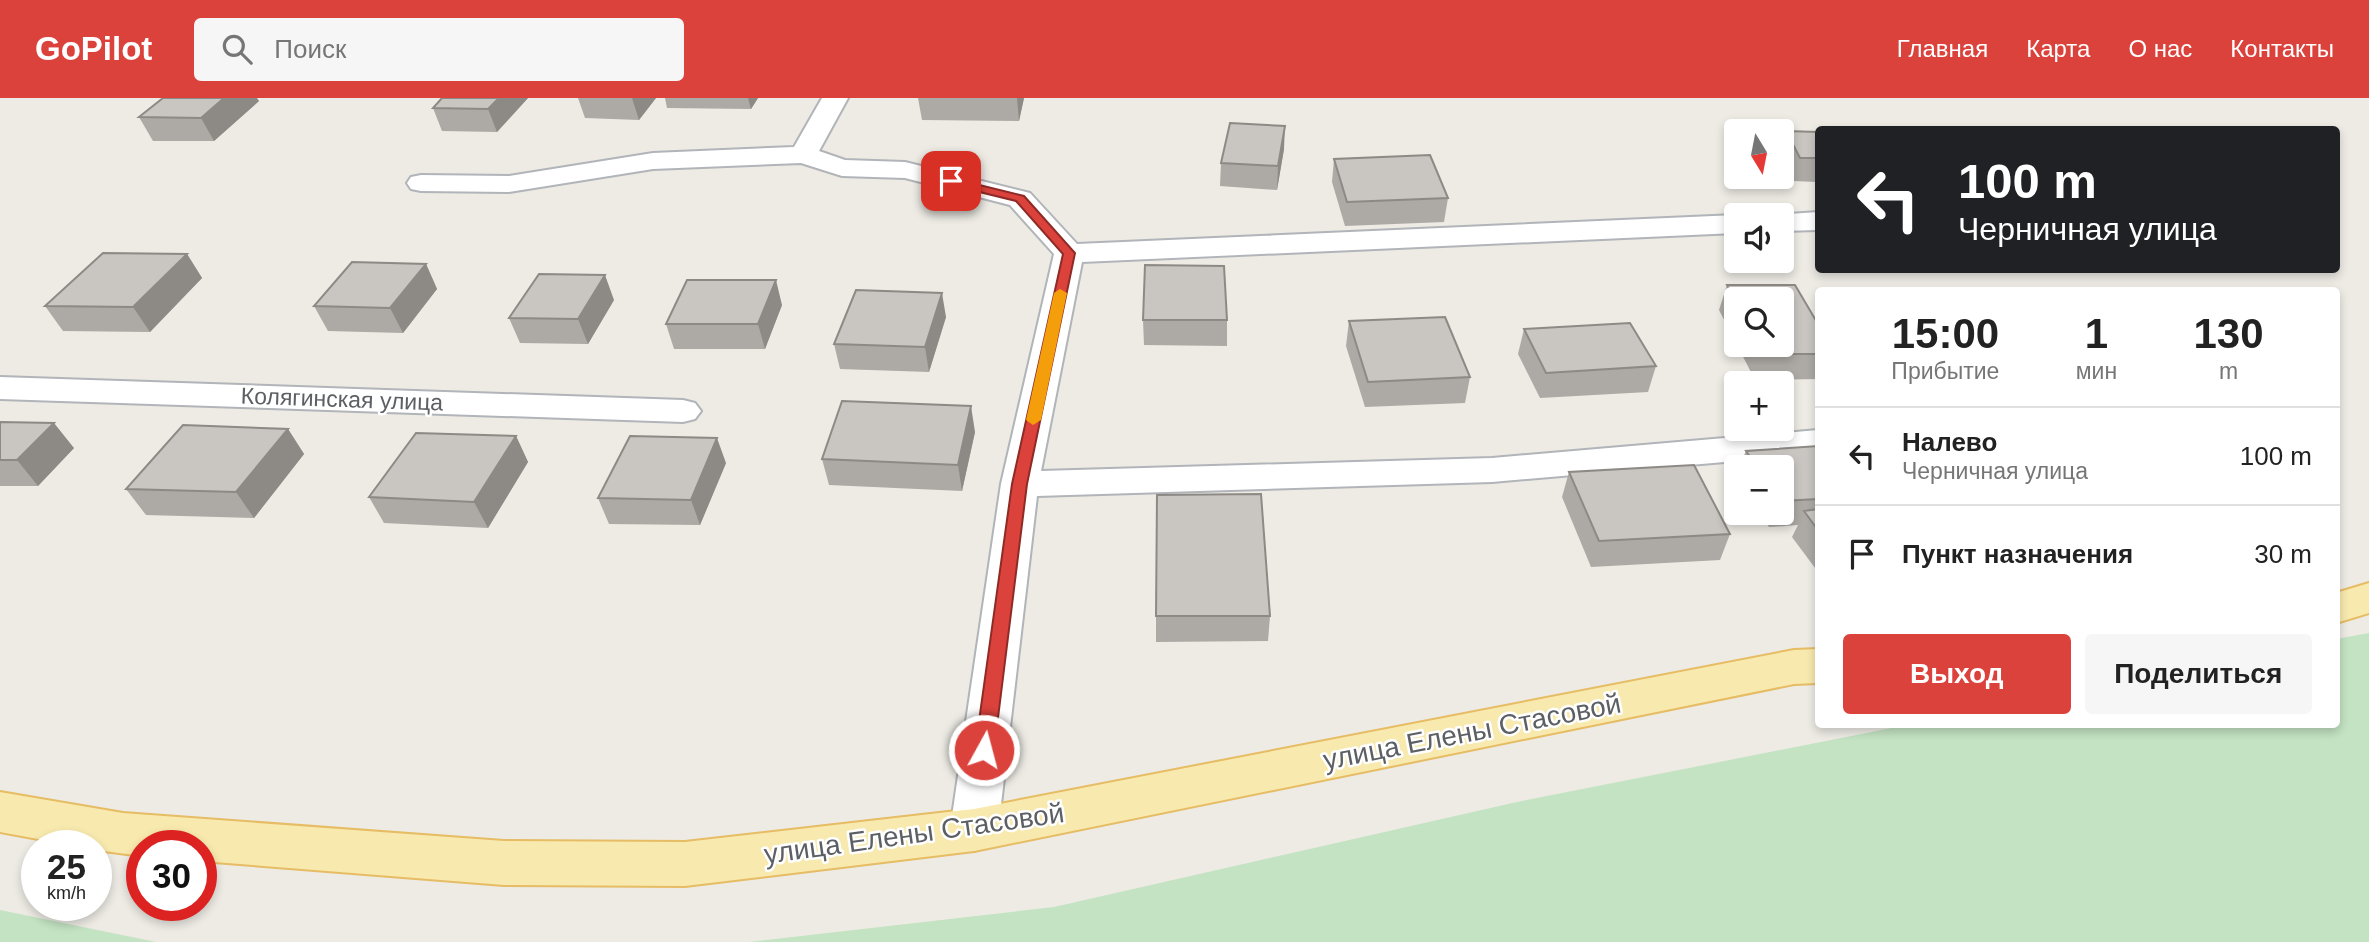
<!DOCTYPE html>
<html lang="ru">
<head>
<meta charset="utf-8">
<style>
  body { margin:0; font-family:Arial,sans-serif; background:#f6f6f6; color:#222; height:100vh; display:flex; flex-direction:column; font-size:26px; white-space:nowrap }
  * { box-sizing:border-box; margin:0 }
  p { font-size:23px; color:#767676 }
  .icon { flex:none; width:38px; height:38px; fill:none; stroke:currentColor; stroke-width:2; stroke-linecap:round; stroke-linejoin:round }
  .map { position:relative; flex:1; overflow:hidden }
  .side { position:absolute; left:1815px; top:189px; width:525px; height:441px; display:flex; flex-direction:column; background:#fff; border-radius:7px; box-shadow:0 4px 10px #0003 }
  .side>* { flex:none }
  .guide { position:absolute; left:1815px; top:28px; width:525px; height:147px; border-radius:7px; box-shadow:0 4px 10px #0003; background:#202124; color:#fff; overflow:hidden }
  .needle { width:46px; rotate:170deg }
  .tools { position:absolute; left:1724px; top:21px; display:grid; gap:14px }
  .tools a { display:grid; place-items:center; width:70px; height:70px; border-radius:7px; background:#fff; box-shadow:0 4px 10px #0003; font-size:35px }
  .speed { position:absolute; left:21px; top:732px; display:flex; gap:14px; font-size:35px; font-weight:700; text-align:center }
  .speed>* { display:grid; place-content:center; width:91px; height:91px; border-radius:50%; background:#fff; box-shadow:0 4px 10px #0003; line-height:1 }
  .speed small { font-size:18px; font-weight:400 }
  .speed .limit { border:10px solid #d22; background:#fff; color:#111 }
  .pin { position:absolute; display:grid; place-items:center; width:60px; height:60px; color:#fff; margin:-30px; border-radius:14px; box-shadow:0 4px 10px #0006 }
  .me { position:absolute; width:77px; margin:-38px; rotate:7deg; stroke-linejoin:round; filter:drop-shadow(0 0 5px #0008) }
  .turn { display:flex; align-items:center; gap:24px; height:147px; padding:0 28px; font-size:32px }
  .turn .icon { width:91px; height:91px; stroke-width:2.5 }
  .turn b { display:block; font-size:49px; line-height:60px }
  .eta { display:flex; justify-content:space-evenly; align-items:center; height:119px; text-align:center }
  .eta b { font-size:42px; font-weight:700; line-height:49px }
  .button { display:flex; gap:14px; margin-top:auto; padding:14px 28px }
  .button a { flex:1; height:80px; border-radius:7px; background:#db423c; color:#fff; font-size:28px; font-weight:700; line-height:80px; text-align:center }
  .button a+a { background:#f6f6f6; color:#222 }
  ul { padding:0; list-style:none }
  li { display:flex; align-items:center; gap:21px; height:98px; padding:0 28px; border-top:2px solid #e0e0e0 }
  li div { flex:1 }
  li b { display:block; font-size:26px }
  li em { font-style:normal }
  header { display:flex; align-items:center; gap:42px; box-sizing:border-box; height:98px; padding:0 35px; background:#db423c; color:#fff }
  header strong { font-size:33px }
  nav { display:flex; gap:38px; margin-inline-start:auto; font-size:24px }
  .search { width:490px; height:63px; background:#f6f6f6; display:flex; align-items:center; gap:18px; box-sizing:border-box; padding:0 24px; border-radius:7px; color:#767676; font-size:26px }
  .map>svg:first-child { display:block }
  .green { fill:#c3e3c2 }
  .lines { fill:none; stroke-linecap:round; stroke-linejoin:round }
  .minor-casing { stroke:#b1b4b8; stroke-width:4 }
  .major-casing { stroke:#e6bc64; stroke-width:4 }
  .minor { fill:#fff; fill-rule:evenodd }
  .major { fill:#f8e9ae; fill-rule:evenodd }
  .wall { fill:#ada9a5 }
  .shaded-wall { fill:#8d8a86 }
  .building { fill:#c9c5c0; stroke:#8d8a86; stroke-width:2 }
  .route { fill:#db423c; stroke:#8e2b27; stroke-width:2 }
  .slow { fill:#f59e0b }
  .labels { text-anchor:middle; stroke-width:5; stroke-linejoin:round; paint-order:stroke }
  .street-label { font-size:23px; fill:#5c5f63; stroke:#fff }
  .near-street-label { font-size:28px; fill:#5c5f63; stroke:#fff }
</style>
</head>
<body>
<header>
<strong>GoPilot</strong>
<div class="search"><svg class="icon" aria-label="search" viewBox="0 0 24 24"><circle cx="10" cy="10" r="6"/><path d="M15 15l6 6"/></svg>Поиск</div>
<nav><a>Главная</a><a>Карта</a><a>О нас</a><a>Контакты</a></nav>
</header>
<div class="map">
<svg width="2369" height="844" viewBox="0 0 2369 844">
  <rect width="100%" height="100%" fill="#edebe4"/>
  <path class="green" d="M2369,535V844H749L1054,809L1517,704L1907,627L2336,626V541Z
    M0,812L156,844H0Z"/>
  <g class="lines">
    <defs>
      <path id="minor" d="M822,0H848L819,53L845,62L905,64L1030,95L1077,146L1736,117V135L1082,164L1041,373L1492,360L1818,332V356L1492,384L1037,398L998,732L991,747L974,753L957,747L950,732L1001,386L1054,156L1010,107L905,80L842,78L801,65L653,71L509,94L421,93L411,91L407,85L411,79L421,77L509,78L653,55L794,49Z
        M1818,114V132L1782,133V117H1774Z
        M0,279L683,302L695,305L701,313L695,321L683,324L0,301Z"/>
      <path id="major" d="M2369,485V515L2336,525V495Z
        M1818,551V585L1794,586L974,753L685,788L504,787L201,763V747H142V758L96,752V747H71L0,734V694L123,715L504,743L685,744L974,711L1794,552Z"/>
    </defs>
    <use href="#minor" class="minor-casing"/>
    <use href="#major" class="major-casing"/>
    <use href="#minor" class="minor"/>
    <use href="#major" class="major"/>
  </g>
  <path class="wall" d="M442,0H528L497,34L442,33L433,10Z
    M578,0H656L639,22L585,20Z
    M665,0H758L751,11L667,10Z
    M918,0H1024L1019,23L922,22Z
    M259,3L214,43H153L139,19Z
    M1786,33L1818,34V84L1792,83L1782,63V45Z
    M1284,51L1277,92L1220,88L1221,65Z
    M1334,61L1448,100L1444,124L1345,128L1332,84Z
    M187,156L202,180L150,234L63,233L45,208Z
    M426,166L437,191L403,235L328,233L314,208Z
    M1727,187L1818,256V281L1755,282L1737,247H1782L1736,201V245L1719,212Z
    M614,202L588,246L520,245L509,220Z
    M782,207L765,251H674L666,226Z
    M946,219L929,274L840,271L834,246Z
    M1143,222H1227V248L1144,247Z
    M1349,223L1470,279L1465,305L1365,309L1346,248Z
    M1524,231L1656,268L1648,294L1540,300L1518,256Z
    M0,324L74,350L38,388H0Z
    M288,331L304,356L254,420L146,417L126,391Z
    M975,334L962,393L829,387L822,361Z
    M516,338L528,364L488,430L384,425L369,399Z
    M1818,348V474L1792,439L1798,427L1769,429L1759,415H1782V369H1739L1746,353Z
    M726,365L700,427L609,426L598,400Z
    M1569,374L1730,436L1720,462L1591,469L1562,399Z
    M1156,518H1270L1268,543L1156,544Z"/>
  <path class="shaded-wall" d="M224,0H257L259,3L214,43L201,20Z
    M499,0H528L497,34L488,11Z
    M632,0H656L639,22Z
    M748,0H758L751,11Z
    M1017,0H1024L1019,23Z
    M1285,28L1284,51L1277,92L1278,68Z
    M187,156L202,180L150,234L133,209Z
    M426,166L437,191L403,235L390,210Z
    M605,177L614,202L588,246L578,221Z
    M776,182L782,207L765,251L758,226Z
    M942,195L946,219L929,274L925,249Z
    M971,308L975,334L962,393L958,367Z
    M54,325L74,350L38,388L17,362Z
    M288,331L304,356L254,420L236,394Z
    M516,338L528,364L488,430L474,404Z
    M717,340L726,365L700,427L691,402Z"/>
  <path class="building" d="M163,0H224L201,20L139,19Z
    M442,0H499L488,11L433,10Z
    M1230,25L1285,28L1278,68L1221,65Z
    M1786,33L1818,34V60H1800Z
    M1430,57L1448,100L1347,104L1334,61Z
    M103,155L187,156L133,209L45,208Z
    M352,164L426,166L390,210L314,208Z
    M1145,167L1224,168L1227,222H1143Z
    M539,176L605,177L578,221L509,220Z
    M687,182H776L758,226H666Z
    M1727,187H1795L1818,226V256H1764L1759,247H1782V201H1736V203Z
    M856,192L942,195L925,249L834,246Z
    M1445,219L1470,279L1368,284L1349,223Z
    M1630,225L1656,268L1546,275L1524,231Z
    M842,303L971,308L958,367L822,361Z
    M0,324L54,325L17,362H0Z
    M183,327L288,331L236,394L126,391Z
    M416,335L516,338L474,404L369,399Z
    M630,338L717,340L691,402L598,400Z
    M1818,348V401L1782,403V369H1757L1746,353Z
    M1694,367L1730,436L1599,443L1569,374Z
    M1261,396L1270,518H1156L1157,397Z
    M1818,411V432L1804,413Z"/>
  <path class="route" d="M951,80L1024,98L1075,155L1027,386L994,652L991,657H978L975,652L1012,386L1063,156L1016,103L947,86L945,83Z"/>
  <path class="slow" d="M1060,191L1067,195L1041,322L1033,327L1026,322L1054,195Z"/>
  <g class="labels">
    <g class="street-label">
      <text transform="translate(342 301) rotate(2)" y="8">Колягинская улица</text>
    </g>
    <g class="near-street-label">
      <text transform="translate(1472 633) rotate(-11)" y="10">улица Елены Стасовой</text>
      <text transform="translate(914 735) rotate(-8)" y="10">улица Елены Стасовой</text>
    </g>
  </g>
</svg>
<div class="tools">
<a><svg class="needle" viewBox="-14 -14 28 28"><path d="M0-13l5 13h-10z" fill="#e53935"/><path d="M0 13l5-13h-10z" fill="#767676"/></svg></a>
<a><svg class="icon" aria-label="sound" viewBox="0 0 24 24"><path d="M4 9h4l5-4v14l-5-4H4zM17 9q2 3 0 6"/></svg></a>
<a><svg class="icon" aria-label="search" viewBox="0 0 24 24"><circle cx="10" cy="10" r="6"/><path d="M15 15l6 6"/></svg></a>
<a>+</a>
<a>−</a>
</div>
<div class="speed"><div>25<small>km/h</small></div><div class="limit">30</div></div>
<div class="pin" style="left:951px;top:83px;background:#d93025"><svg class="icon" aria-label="arrive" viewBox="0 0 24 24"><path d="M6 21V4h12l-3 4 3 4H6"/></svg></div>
<svg class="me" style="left:984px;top:652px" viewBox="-20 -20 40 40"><circle r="17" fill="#db423c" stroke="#fff" stroke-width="3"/><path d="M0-11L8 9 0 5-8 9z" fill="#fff"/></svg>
<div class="guide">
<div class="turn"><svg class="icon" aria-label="left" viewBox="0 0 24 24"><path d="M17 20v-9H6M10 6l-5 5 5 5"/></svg><div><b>100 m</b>Черничная улица</div></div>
</div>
<section class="side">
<div class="eta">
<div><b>15:00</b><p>Прибытие</p></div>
<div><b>1</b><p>мин</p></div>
<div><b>130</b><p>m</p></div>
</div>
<ul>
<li><svg class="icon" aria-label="left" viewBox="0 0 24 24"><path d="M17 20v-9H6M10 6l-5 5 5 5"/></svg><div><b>Налево</b><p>Черничная улица</p></div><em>100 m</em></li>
<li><svg class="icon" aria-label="arrive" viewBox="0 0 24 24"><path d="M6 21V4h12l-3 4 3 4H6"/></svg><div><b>Пункт назначения</b></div><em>30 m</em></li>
</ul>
<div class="button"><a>Выход</a><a>Поделиться</a></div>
</section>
</div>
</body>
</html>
